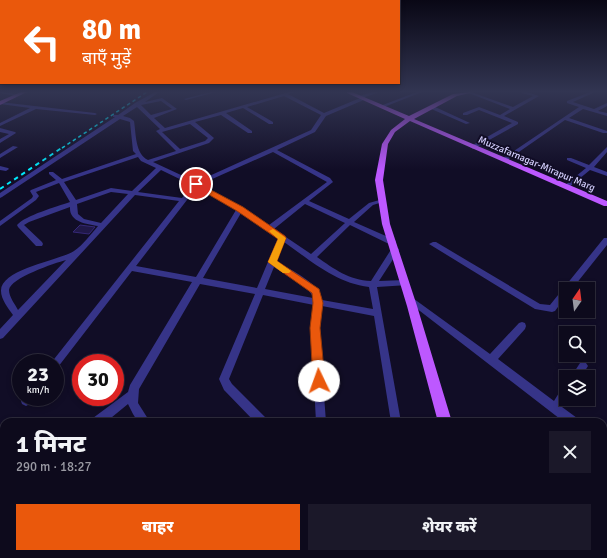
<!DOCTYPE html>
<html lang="hi">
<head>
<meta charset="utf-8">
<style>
  body { margin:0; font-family:Signika,"Noto Sans Devanagari",sans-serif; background:#1b1829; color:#f1f3f6; height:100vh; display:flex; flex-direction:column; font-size:15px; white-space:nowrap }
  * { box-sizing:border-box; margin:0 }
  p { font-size:13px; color:#9a9aa3 }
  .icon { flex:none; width:22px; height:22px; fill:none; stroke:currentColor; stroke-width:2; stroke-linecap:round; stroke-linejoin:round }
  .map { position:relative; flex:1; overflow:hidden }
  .panel { position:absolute; left:0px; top:418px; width:607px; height:140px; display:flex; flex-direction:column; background:#0d0a1c; border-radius:12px 12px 0 0; box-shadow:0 2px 6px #0003,0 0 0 1px #2d2b3b }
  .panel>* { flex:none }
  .banner { position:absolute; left:0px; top:0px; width:400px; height:84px; box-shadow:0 2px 6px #0003,0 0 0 1px #2d2b3b; background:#ea580c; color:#fff; overflow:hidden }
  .needle { width:26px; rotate:14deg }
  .fabs { position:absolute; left:559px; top:282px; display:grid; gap:8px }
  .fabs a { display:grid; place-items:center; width:36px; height:36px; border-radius:0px; background:#0d0a1c; box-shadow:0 2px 6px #0003,0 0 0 1px #2d2b3b; font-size:20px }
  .speed { position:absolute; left:12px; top:354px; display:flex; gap:8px; font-size:20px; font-weight:700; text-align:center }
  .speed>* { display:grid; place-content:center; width:52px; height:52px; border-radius:50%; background:#0d0a1c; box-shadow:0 2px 6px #0003,0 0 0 1px #2d2b3b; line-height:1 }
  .speed small { font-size:10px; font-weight:400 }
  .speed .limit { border:6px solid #d22; background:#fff; color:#111 }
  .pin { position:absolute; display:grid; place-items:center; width:34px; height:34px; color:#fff; margin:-17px; border:2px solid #fff; border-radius:50%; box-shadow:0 1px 4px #0007 }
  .me { position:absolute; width:44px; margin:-22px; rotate:357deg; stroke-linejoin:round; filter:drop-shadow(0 0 3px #0008) }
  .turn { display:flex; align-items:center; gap:14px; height:84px; padding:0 16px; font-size:18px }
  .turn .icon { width:52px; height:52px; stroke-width:2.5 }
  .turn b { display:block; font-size:28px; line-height:34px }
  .round { display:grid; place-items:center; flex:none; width:42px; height:42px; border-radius:0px; background:#1b1829 }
  .head { display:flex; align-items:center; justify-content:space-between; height:68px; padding:0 16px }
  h1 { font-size:24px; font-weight:800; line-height:30px }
  .primary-button { display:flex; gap:8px; margin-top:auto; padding:8px 16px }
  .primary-button a { flex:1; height:46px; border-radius:0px; background:#ea580c; color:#fff; font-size:16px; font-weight:800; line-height:46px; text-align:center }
  .primary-button a+a { background:#1b1829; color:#f1f3f6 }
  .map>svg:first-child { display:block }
  .building { fill:#201848; stroke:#352876 }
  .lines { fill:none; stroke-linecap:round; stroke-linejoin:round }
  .minor { fill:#363488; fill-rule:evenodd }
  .major { fill:#bd58ff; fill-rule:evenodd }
  .rail-far1 { stroke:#00e9fc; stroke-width:1.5; stroke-dasharray:3.5 3; stroke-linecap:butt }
  .rail { stroke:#00e9fc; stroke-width:2; stroke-dasharray:4.5 4; stroke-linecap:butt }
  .route { fill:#ea580c; stroke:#983908 }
  .slow { fill:#f59e0b }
  .labels { text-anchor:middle; stroke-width:4; stroke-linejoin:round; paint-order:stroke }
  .far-street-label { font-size:10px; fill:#d6d1ff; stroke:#110d26 }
</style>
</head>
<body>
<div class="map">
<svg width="607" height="558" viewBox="0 0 607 558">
  <rect width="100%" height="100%" fill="#110d26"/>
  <path class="building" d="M80,225L95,227L89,234L73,232Z"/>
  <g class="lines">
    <path class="minor" d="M0,92L16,94L18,95L16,96L0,93Z
      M155,92H159L145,102L162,98L177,109L154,118L165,128L289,92H294L288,94L324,113L360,98L359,96L372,92H377V93L365,97L366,99L326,116L315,132L277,150L330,178L333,182L309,201L349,219L369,203L383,199L386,201L373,205L354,222L395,240L396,242L395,244H389L350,225L317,257C334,269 349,280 371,281L392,248H398L399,250L379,281L405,280L408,281L409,283L408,285L377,287L401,422H391L374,316L322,306L319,328L326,422H316L311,328L314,305L263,295L229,379L232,384L266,418L267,422H255L224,390L219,379L255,294L200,284L139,389L138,403L150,422H138L133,414L128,404L106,422H92L93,418L128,392L130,385L192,282L132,271L58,367L55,368V363H51L179,201L135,195L3,338L0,339V329L13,315C8,308 1,299 1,291C0,269 61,260 74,251C83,245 91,234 98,226C86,224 69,222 70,207L29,222L24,225L42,242L43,244L42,246H36L18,227L17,225C26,215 56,207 70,202L59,183L36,192L39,196L36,200L0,226V221L32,198L33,196L30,191L31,190L56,180L49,174V172H53L62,179L136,154L133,151L130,122L120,119L2,197L0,198V193L115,117H113V115H118L135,103ZM284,96L321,115L311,130L196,182L153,162L209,143L214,138L195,122L221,115L248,133H252V131L226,113L243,108L269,124H273V122L247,107ZM161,101L172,109L151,115L141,105ZM137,107L160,129L156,131L176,151L148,160C135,154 136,133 134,121L130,118L123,116ZM190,124L208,138L205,141L180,149L162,132ZM273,152L327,182L269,225L242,208L201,184ZM138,157L141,161L156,168L132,191L111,188L76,200L64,182ZM161,170L192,185L182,198L138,192ZM197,187L236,210L196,277L136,266ZM111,192L128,194L101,223L84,219L78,214L77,204ZM305,204L345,223L311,254L274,229ZM241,213L278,238L257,288L203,278ZM284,242C311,261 336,283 369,287L373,309L322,300C320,283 290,270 276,261ZM66,260L18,310C15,304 9,297 9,290C10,278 55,263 66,260ZM274,267C283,273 312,288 313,298L265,289Z
      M211,92H216L186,100L184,99Z
      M417,92H422L384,107L380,106Z
      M466,92H471L513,107L533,96L522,93V92H527L539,96L504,116L518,122V124L473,149L470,147L471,146L512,123L479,110L467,115H463V113L479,107L500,115L510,109Z
      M590,92H595L573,102L594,109L607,103V106L598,111L607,113V116L583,109L569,118L607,131V133H603L565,120L506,161H502V159L579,107L567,103V101Z
      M0,102L95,113L97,114L95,115L36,109L0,126V123L30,108L0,104Z
      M429,106H433L470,123L466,124L429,108Z
      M0,128L15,132L16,133L0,143V139L9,134L0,132Z
      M13,146L18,147L0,158V154Z
      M607,147V152L594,167L607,172V176L590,170L568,188H564V186L586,168L567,160V158H571L589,165Z
      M0,166L8,168L9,169L6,171L0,170Z
      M604,238H607V245L572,289H566V296L555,311L552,312L535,309L429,244L433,242H436L540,304L550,305Z
      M410,296L490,354L519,323L522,322L525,323L526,326L525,329L498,359L554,401L562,388L566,386L567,399L562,407L577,418L578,422H564L407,301L406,299L407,297Z
      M583,362L586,363L588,366L581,377H571L580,363Z
      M23,397H34L30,404L26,406L22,404L21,401Z
      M603,439L607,441V454L603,452Z
      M607,477V493L603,495V479Z
      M345,554H360L362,558H347Z
      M415,554H429L430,558H416Z"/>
    <path class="major" d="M21,92H27L0,105V101Z
      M347,92H352L409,116L453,94L470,92V93L457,96L414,119L607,201V206H604L410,121L395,132L388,144L383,180L390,224L417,306L452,422H438L407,306L382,224L375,180L382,144L391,130L405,119L347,93Z
      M474,554H490L491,558H475Z"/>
    <path class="rail-far1" d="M62,148L147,92"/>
    <path class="rail" d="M0,189L63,147"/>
  </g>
  <linearGradient id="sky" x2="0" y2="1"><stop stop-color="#090715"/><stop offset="0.54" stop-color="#323552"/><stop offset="1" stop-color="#323552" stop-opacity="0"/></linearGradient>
  <rect width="607" height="170" fill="url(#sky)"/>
  <path class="route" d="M196,182L243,207L285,236L286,238L277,261L319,289L323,303L320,328L325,381L323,385L319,387L315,385L313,381L310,328L313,303L312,293L268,262L278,239L237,211L194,186L193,184Z"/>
  <path class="slow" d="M273,229L286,238L277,261L291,271L289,273H283L268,262L278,239L269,231Z"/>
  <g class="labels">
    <g class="far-street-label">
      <text transform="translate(537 163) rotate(23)" y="4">Muzzafarnagar-Mirapur Marg</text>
    </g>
  </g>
</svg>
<div class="fabs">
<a><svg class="needle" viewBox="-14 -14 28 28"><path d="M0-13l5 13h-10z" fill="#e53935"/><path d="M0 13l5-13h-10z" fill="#9a9aa3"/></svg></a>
<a><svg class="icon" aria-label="search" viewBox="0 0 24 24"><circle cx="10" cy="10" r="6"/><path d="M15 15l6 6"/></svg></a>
<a><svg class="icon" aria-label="layers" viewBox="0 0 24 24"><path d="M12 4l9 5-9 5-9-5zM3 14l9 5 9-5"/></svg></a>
</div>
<div class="speed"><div>23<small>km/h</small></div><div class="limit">30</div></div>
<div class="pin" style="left:196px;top:184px;background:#d93025"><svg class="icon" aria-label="arrive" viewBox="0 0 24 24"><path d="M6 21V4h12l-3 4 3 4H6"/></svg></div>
<svg class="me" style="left:319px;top:381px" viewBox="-20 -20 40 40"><circle r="19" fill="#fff"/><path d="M0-13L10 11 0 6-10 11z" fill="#ea580c"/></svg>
<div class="banner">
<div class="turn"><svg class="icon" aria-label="left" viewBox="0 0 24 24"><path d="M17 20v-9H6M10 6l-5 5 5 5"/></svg><div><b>80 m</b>बाएँ मुड़ें</div></div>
</div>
<section class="panel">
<div class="head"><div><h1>1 मिनट</h1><p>290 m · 18:27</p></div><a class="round"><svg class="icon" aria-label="close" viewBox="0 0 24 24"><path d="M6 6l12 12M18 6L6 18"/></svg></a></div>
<div class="primary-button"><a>बाहर</a><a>शेयर करें</a></div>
</section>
</div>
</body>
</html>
